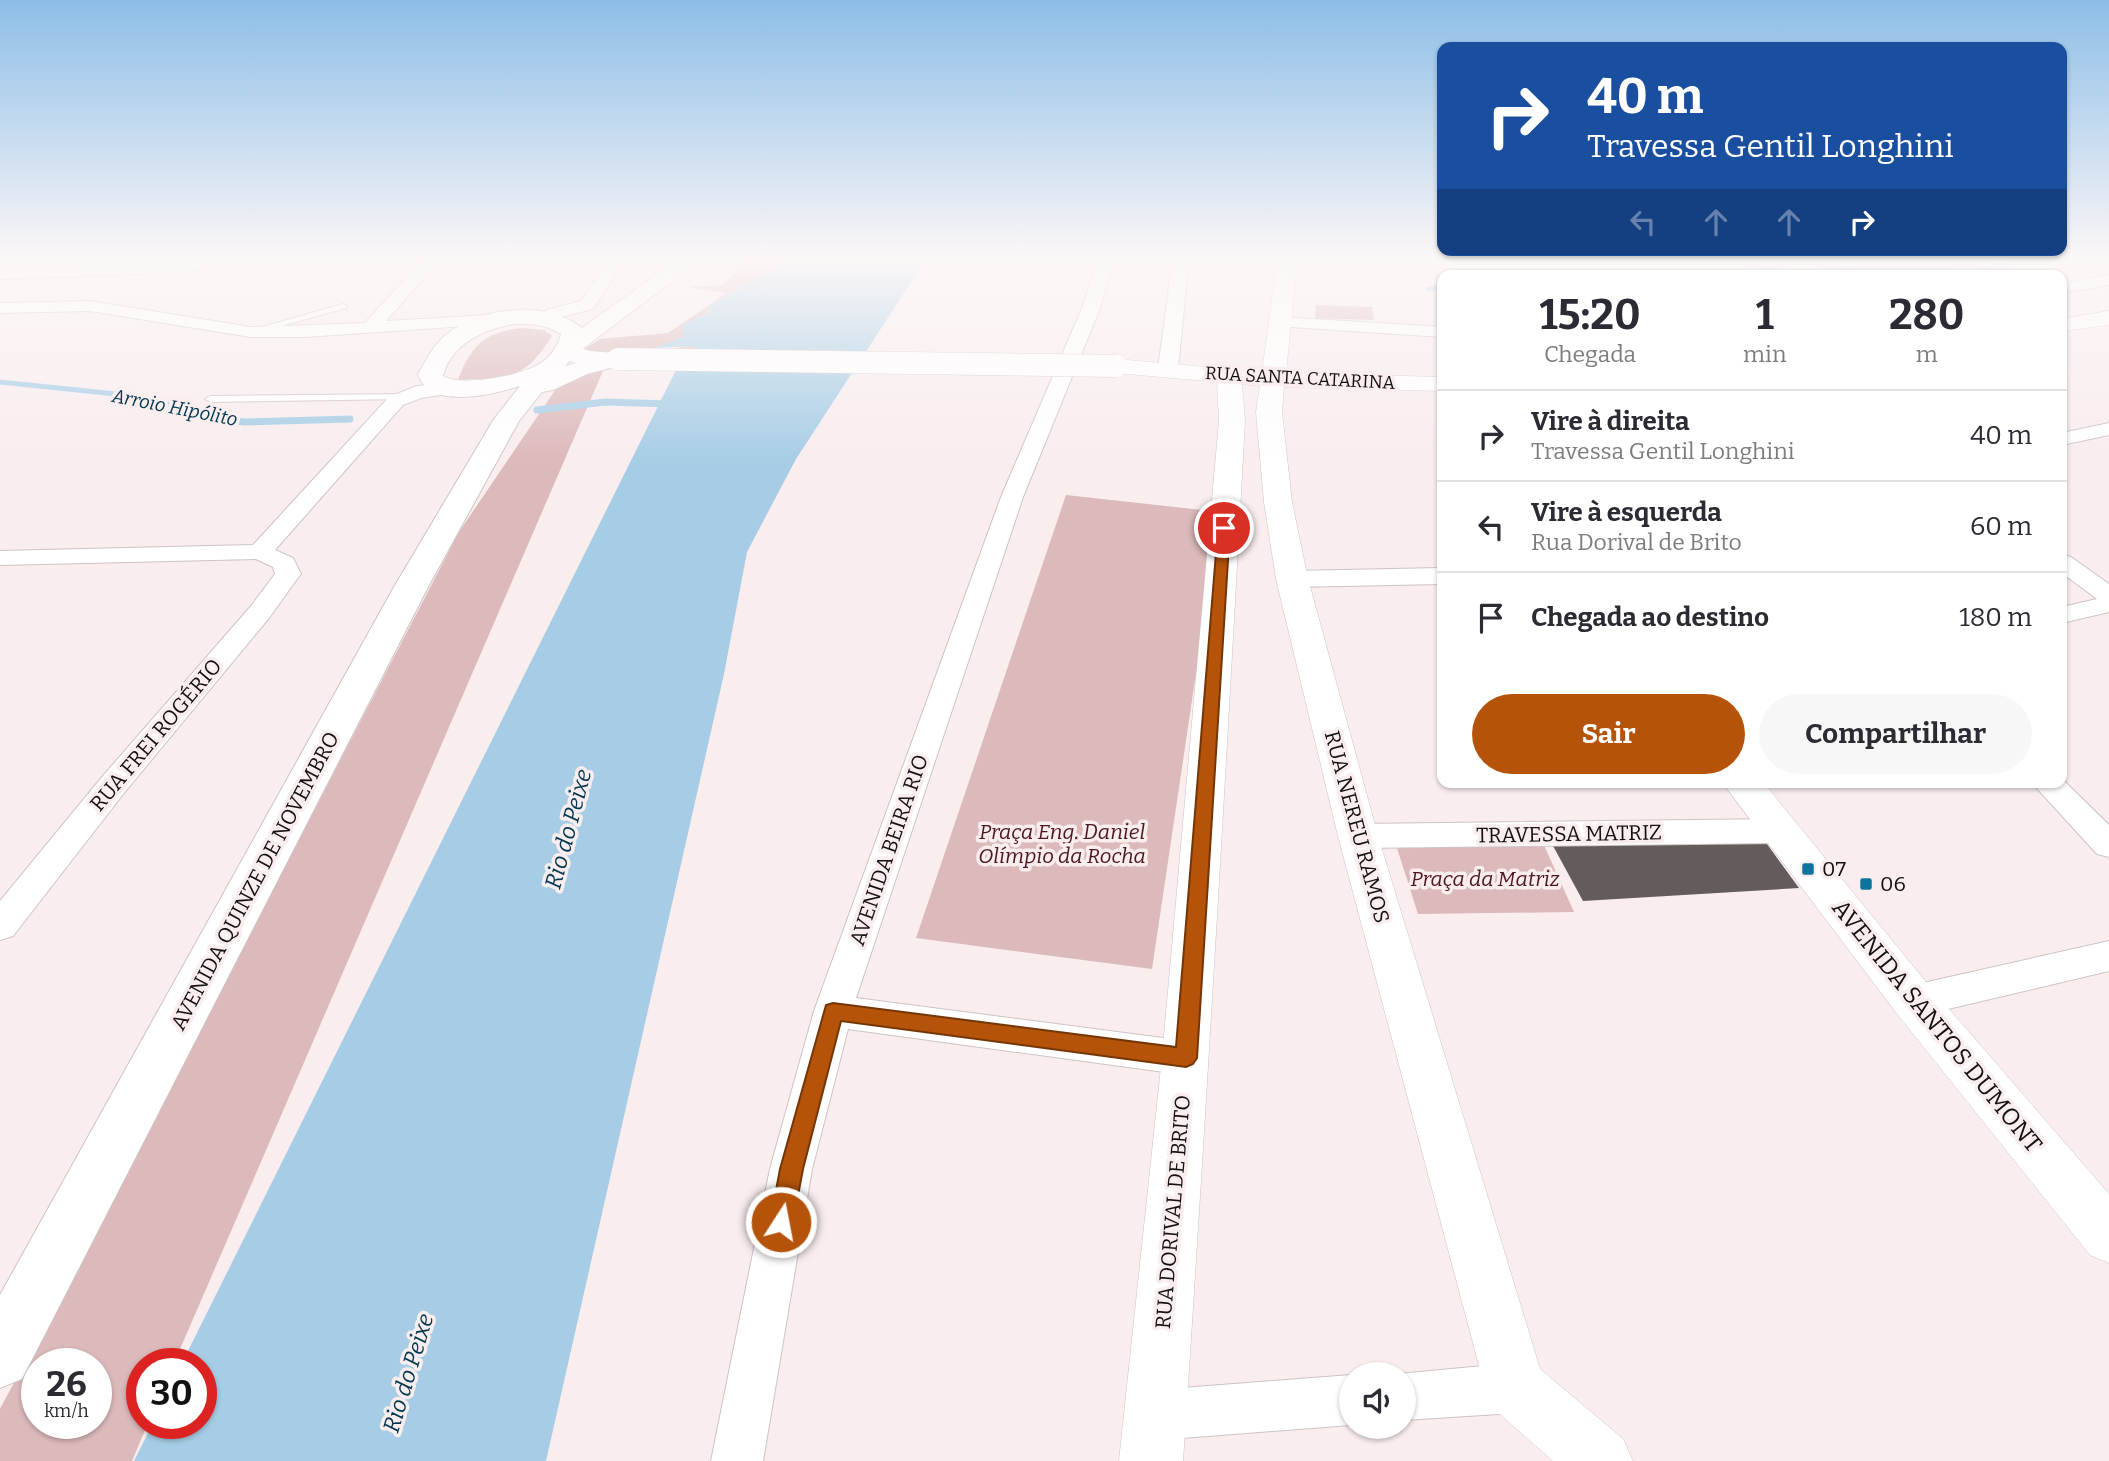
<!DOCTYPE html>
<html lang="pt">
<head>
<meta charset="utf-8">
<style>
  body { margin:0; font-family:Bitter,serif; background:#f7f7f7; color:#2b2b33; height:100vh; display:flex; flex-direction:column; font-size:26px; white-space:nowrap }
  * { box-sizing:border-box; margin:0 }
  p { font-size:23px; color:#7c7c81 }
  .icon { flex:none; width:38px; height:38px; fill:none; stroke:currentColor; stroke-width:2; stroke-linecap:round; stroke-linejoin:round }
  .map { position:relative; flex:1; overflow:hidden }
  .side { position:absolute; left:1437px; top:270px; width:630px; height:518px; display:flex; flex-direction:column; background:#fff; border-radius:14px; box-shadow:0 2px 5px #0004 }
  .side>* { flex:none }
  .top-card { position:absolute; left:1437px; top:42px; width:630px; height:214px; border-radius:14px; box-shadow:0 2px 5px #0004; background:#1a4fa0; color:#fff; overflow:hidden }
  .controls { position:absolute; left:1339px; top:1362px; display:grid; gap:14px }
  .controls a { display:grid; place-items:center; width:77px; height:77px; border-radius:50%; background:#fff; box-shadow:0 2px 5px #0004; font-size:35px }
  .speed { position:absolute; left:21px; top:1348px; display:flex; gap:14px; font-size:35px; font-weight:700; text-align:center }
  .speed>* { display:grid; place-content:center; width:91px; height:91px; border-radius:50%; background:#fff; box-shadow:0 2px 5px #0004; line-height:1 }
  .speed small { font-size:18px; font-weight:400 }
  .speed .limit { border:10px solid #d22; background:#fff; color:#111 }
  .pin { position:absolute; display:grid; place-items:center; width:60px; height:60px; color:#fff; margin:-30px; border:4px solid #fff; border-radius:50%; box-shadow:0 2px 7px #0007 }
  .me { position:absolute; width:77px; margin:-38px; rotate:11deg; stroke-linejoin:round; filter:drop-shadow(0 0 5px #0008) }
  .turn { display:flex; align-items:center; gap:24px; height:147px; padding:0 35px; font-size:32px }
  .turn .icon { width:91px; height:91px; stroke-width:2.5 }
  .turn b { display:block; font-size:49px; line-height:60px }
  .lanes { display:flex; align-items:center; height:66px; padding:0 35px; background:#0003; justify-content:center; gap:35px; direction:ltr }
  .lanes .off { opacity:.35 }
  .eta { display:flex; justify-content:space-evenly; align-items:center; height:119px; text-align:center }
  .eta b { font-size:42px; font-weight:700; line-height:49px }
  .button { display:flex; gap:14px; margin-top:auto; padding:14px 35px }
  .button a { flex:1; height:80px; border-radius:42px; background:#b45309; color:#fff; font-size:28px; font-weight:700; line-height:80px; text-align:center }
  .button a+a { background:#f7f7f7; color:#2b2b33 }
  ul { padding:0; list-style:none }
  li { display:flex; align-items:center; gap:21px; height:91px; padding:0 35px; border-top:2px solid #e1e1e2 }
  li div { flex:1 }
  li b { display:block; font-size:26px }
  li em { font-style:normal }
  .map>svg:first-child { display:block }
  .green { fill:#dcb9bb; fill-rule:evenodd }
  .water { fill:#a6cde5 }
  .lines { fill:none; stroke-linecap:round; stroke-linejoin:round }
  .stream-far1 { stroke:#a6cde5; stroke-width:5 }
  .stream { stroke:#a6cde5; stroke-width:7 }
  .building { fill:#645b5b }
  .service-casing { stroke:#cec3c4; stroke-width:2 }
  .minor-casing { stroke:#cec3c4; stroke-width:2 }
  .tertiary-casing { stroke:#cec3c4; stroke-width:1 }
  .primary-casing { stroke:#cec3c4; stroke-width:2 }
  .service { fill:#fff; fill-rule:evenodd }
  .minor { fill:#fff; fill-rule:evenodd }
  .tertiary { fill:#fff; fill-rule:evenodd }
  .primary { fill:#fff; fill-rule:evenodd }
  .tertiary-bridge-casing { stroke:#cec3c4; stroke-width:23; stroke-linecap:butt }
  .tertiary-bridge { stroke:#fff; stroke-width:22 }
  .route { fill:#b45309; stroke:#753606; stroke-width:2 }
  .poi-dot { fill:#0c739f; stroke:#f9edee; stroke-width:2.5 }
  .labels { text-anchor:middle; stroke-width:7; stroke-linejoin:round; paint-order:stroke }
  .far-street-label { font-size:18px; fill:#141111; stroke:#f9edee }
  .far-water-label { font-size:19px; font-style:italic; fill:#023851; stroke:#f9edee }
  .street-label { font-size:21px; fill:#141111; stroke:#f9edee }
  .park-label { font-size:21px; font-style:italic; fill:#4f171f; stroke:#f9edee }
  .poi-label { font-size:21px; fill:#141111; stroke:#f9edee; text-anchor:start }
  .water-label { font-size:23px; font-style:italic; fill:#023851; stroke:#f9edee }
  .near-street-label { font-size:24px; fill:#141111; stroke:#f9edee }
</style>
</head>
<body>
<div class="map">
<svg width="2109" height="1461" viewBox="0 0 2109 1461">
  <rect width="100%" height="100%" fill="#f9edee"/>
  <path class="green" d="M761,257H792L710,306L707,314L683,324V337L657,348L670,349L695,345V352L604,353L583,350L600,339L668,333L727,293L689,287L722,285L735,272Z
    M1316,305L1372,307L1374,320L1315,318Z
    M521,328L544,330L552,336C523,382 507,378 458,380C471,345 485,332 521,328Z
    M603,371L174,1363H142V1423H148L132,1461H0V1409L107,1209L459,532L560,383L582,373ZM37,1363H96V1423H37Z
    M1066,495L1220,512L1152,969L916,938Z
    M1543,843L1574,912L1418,914L1396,845Z"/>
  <path class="water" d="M792,257H934L921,267L796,459L747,552L724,674L546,1461H134L153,1423H201V1363H182L682,358L694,352L695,346L654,348L683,337V324L707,314L710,306Z"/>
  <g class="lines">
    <path class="stream-far1" d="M1717,275L1767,270L1808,274L1838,268L1974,271L2026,257
      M1428,289L1442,288
      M0,382L135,396L151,400"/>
    <path class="stream" d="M144,399L219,419L244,422L350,419
      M537,410L605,402L671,404"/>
  </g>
  <path class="building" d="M1759,833L1799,888L1583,901L1552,844Z"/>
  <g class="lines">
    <defs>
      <path id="service" d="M343,304L347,306L346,308L252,334L248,331Z
        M404,394L409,397L407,399L210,402L205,399L210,396Z"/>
      <path id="minor" d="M214,257H246L244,260L189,272L0,279V269L189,262Z
        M425,257H442L386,321L490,315L496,316L499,320L496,324L305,337H251L90,311L0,313V303L90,301L251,327L365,323Z
        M611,257H627L593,309L552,319L546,318L543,314L546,310L581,301Z
        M1099,257H1115L1100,308L1023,497L856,998L1186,1041L1200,1046L1206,1058L1200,1070L1186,1075L848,1029L812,1169L763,1461H711L770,1169L814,1011L1001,497L1082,308Z
        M1173,257H1189L1178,369L1168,375L1158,369Z
        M2109,275V285L2062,293V283Z
        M1281,317L1442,327V337L1275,326L1272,322L1275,318Z
        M447,383L457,389L454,393L421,398L403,405L275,550L293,558L301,574L297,579L269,618L124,793L13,936L0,940V901L102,777L251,606L275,574L273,567L256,559L0,565V551L253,545L389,397L417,386Z
        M2109,423V435L2062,445V433Z
        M2062,555L2071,557L2109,584V612L2062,623V607L2097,599L2062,573Z
        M1442,568V584L1292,587L1283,584L1279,579L1283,574L1292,571Z
        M2062,779L2109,825V857L2097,854L2031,782H2062Z
        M1780,819L1792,823L1796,831L1792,839L1780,843L1358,848L1346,844L1342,836L1346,828L1358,824Z
        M2109,941V971L1914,1017L1901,1012L1895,1001L1901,990L1914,985Z
        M1515,1363L1532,1371L1540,1388L1532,1405L1515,1413L1404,1420V1374H1398Z
        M1351,1375V1425L1157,1440L1139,1433L1132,1415L1139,1397L1157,1390Z"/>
      <path id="tertiary" d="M1269,257H1289L1296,272L1286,373L1442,377V391L1284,387L1282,412L1292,502L1308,579L1378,836L1540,1369L1623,1439L1633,1461H1553L1494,1409L1485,1388L1338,836L1276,579L1264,502L1256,412L1260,386L1242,384L1245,421C1226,768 1206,1114 1183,1461H1119L1162,1058L1219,421L1217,382L1116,373L1108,371L1104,366L1108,361L1116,359L1262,372L1276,272Z
        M2109,311V325L2062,331V319Z
        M567,343L590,351L626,354L630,359L626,364C607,369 568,368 556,350L559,345Z
        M1722,782H1763L1930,987L2109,1194V1263L2090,1255L1898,1015Z"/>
      <path id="primary" d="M681,257H705L577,353L565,366L617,352L626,354L629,359L626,364L587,374L553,390L542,392L519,421L428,587L22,1379L0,1388V1295L394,587L494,419L520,386C494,394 429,411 418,374C426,360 434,344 447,334C483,307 545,299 582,328ZM514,324C531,324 546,324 561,334C558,346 550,358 539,364C520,376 462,387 443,376C451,344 484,329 514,324Z"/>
    </defs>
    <use href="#service" class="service-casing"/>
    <use href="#minor" class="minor-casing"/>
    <use href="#tertiary" class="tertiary-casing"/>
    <use href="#primary" class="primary-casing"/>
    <use href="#service" class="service"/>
    <use href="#minor" class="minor"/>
    <use href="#tertiary" class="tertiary"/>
    <use href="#primary" class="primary"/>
    <defs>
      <path id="tertiary-bridge" d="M618,359L1116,366"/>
    </defs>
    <use href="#tertiary-bridge" class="tertiary-bridge-casing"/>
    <use href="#tertiary-bridge" class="tertiary-bridge"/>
  </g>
  <linearGradient id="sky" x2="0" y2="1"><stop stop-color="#8dbee7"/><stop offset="0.56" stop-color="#fcf7f7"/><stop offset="1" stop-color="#fcf7f7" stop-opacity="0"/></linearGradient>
  <rect width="2109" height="462" fill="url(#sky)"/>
  <path class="route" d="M1224,524L1230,528L1197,1058L1193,1064L1186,1067L841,1021L803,1169L793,1222L790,1230L781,1234L773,1230L770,1222L780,1169L826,1005L833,1003L1176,1047L1218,528Z"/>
  <g class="poi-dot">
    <rect x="1801" y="862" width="14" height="14" rx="3.5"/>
    <rect x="1859" y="877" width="14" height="14" rx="3.5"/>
  </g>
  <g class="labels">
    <g class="far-street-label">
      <text transform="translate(1300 378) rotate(3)" y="6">RUA SANTA CATARINA</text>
    </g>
    <g class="far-water-label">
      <text transform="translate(175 407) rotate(11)" y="7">Arroio Hipólito</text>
    </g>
    <g class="street-label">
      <text transform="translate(156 735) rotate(-50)" y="7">RUA FREI ROGÉRIO</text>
      <text transform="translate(1357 827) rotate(75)" y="7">RUA NEREU RAMOS</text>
      <text transform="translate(1569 834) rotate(-1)" y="7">TRAVESSA MATRIZ</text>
      <text transform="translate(889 850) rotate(-71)" y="7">AVENIDA BEIRA RIO</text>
      <text transform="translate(255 881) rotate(-62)" y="7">AVENIDA QUINZE DE NOVEMBRO</text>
      <text transform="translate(1173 1212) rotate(-85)" y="7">RUA DORIVAL DE BRITO</text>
    </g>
    <g class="park-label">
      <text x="1062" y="839">Praça Eng. Daniel<tspan x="1062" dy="24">Olímpio da Rocha</tspan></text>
      <text x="1485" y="886">Praça da Matriz</text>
    </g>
    <g class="poi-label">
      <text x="1822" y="876">07</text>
      <text x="1880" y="891">06</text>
    </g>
    <g class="water-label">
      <text transform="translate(568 829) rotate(-75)" y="8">Rio do Peixe</text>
      <text transform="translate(408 1373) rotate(-73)" y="8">Rio do Peixe</text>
    </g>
    <g class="near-street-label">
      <text transform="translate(1937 1026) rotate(51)" y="8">AVENIDA SANTOS DUMONT</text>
    </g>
  </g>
</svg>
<div class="controls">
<a><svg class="icon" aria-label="sound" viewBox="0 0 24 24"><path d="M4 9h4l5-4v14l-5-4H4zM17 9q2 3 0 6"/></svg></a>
</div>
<div class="speed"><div>26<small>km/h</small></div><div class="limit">30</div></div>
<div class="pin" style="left:1224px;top:528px;background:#d93025"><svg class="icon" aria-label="arrive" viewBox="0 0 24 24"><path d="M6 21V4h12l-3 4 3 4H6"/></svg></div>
<svg class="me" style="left:781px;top:1222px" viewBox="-20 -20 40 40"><circle r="17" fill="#b45309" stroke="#fff" stroke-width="3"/><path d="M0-11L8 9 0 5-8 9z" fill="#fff"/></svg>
<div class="top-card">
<div class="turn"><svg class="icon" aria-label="right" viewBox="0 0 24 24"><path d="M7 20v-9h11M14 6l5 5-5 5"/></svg><div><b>40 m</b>Travessa Gentil Longhini</div></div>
<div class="lanes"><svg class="icon off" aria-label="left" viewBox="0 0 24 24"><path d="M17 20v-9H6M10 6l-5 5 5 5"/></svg><svg class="icon off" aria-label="ahead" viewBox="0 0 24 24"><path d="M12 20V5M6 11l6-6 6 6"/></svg><svg class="icon off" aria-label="ahead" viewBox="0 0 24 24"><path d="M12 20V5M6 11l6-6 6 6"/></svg><svg class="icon" aria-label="right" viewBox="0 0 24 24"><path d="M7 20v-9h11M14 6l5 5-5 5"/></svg></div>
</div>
<section class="side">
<div class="eta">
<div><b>15:20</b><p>Chegada</p></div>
<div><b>1</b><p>min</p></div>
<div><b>280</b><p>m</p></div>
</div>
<ul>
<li><svg class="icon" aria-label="right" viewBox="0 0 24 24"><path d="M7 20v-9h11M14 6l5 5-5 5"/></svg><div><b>Vire à direita</b><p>Travessa Gentil Longhini</p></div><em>40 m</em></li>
<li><svg class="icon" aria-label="left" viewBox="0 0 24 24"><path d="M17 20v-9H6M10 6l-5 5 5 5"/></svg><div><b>Vire à esquerda</b><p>Rua Dorival de Brito</p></div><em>60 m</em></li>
<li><svg class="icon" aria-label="arrive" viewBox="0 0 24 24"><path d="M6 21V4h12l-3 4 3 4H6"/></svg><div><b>Chegada ao destino</b></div><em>180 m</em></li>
</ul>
<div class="button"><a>Sair</a><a>Compartilhar</a></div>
</section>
</div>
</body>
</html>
